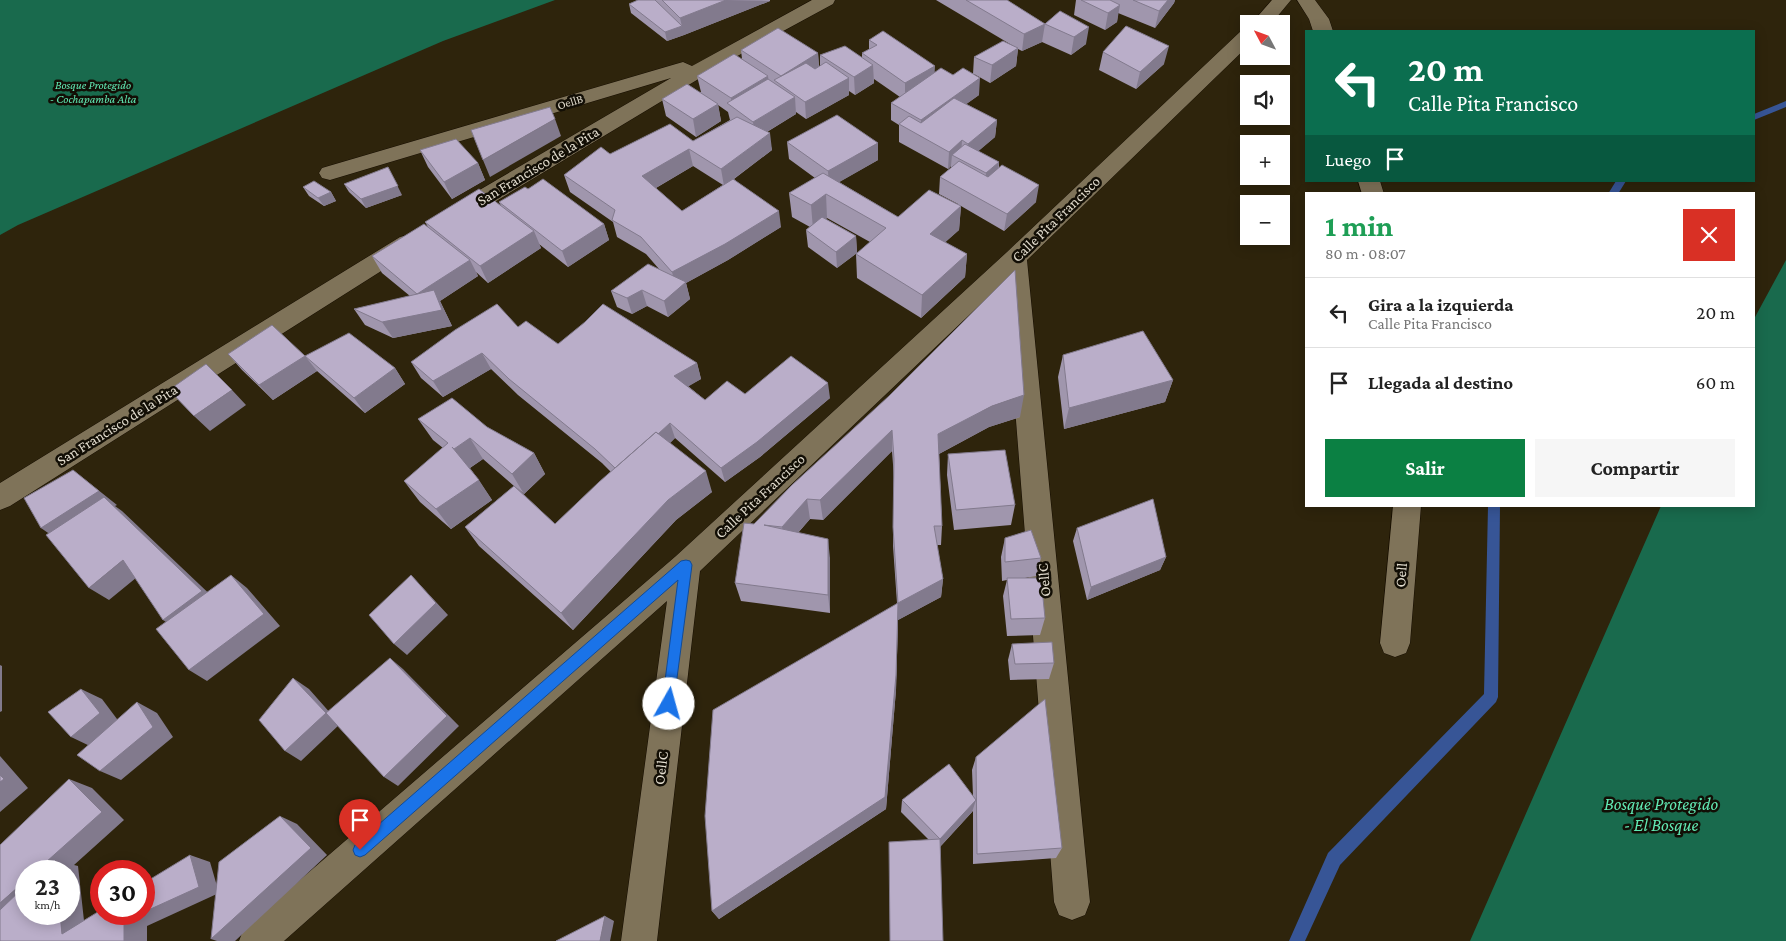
<!DOCTYPE html>
<html lang="es">
<head>
<meta charset="utf-8">
<style>
  body { margin:0; font-family:"Crimson Pro",serif; background:#f6f6f6; color:#222; height:100vh; display:flex; flex-direction:column; font-size:19px; white-space:nowrap }
  * { box-sizing:border-box; margin:0 }
  p { font-size:16px; color:#767676 }
  .icon { flex:none; width:28px; height:28px; fill:none; stroke:currentColor; stroke-width:2; stroke-linecap:round; stroke-linejoin:round }
  .map { position:relative; flex:1; overflow:hidden }
  .side { position:absolute; left:1305px; top:192px; width:450px; height:315px; display:flex; flex-direction:column; background:#fff; border-radius:0px; box-shadow:0 2px 12px #0003 }
  .side>* { flex:none }
  .banner { position:absolute; left:1305px; top:30px; width:450px; height:152px; border-radius:0px; box-shadow:0 2px 12px #0003; background:#0b6e4f; color:#fff; overflow:hidden }
  .needle { width:32px; rotate:311deg }
  .buttons { position:absolute; left:1240px; top:15px; display:grid; gap:10px }
  .buttons a { display:grid; place-items:center; width:50px; height:50px; border-radius:0px; background:#fff; box-shadow:0 2px 12px #0003; font-size:25px }
  .speed { position:absolute; left:15px; top:860px; display:flex; gap:10px; font-size:25px; font-weight:700; text-align:center }
  .speed>* { display:grid; place-content:center; width:65px; height:65px; border-radius:50%; background:#fff; box-shadow:0 2px 12px #0003; line-height:1 }
  .speed small { font-size:12px; font-weight:400 }
  .speed .limit { border:8px solid #d22; background:#fff; color:#111 }
  .pin { position:absolute; display:grid; place-items:center; width:42px; height:42px; color:#fff; margin:-51px -21px; border-radius:50% 50% 50% 0; rotate:-45deg; box-shadow:0 0 5px #0007 }
  .pin .icon { rotate:45deg }
  .me { position:absolute; width:55px; margin:-28px; rotate:7deg; stroke-linejoin:round; filter:drop-shadow(0 0 4px #0008) }
  .turn { display:flex; align-items:center; gap:18px; height:105px; padding:0 20px; font-size:22px }
  .turn .icon { width:65px; height:65px; stroke-width:2.5 }
  .turn b { display:block; font-size:35px; line-height:42px }
  .then { display:flex; align-items:center; height:48px; padding:0 20px; background:#0003; gap:10px; font-size:19px }
  .round { display:grid; place-items:center; flex:none; width:52px; height:52px; border-radius:0px; background:#f6f6f6 }
  .overview { display:flex; align-items:center; justify-content:space-between; height:85px; padding:0 20px }
  h1 { font-size:30px; font-weight:700; line-height:38px; color:#1e9e55 }
  .button { display:flex; gap:10px; margin-top:auto; padding:10px 20px }
  .button a { flex:1; height:58px; border-radius:0px; background:#0b8043; color:#fff; font-size:20px; font-weight:700; line-height:58px; text-align:center }
  .button a+a { background:#f6f6f6; color:#222 }
  ul { padding:0; list-style:none }
  li { display:flex; align-items:center; gap:15px; height:70px; padding:0 20px; border-top:1px solid #e0e0e0 }
  li div { flex:1 }
  li b { display:block; font-size:19px }
  li em { font-style:normal }
  .map>svg:first-child { display:block }
  .forest { fill:#196a4d }
  .lines { fill:none; stroke-linecap:round; stroke-linejoin:round }
  .stream { fill:#375596; fill-rule:evenodd }
  .minor-casing { stroke:#160d00; stroke-width:1 }
  .minor { fill:#7f7359; fill-rule:evenodd }
  .wall { fill:#a096ad; fill-rule:evenodd }
  .shaded-wall { fill:#827a8d }
  .building { fill:#baaec9; stroke:#827a8d }
  .route { fill:#1a73e8; stroke:#114b97 }
  .labels { text-anchor:middle; stroke-width:5; stroke-linejoin:round; paint-order:stroke }
  .far-park-label { font-size:12px; font-style:italic; fill:#61e8b3; stroke:#120e05 }
  .far-street-label { font-size:12px; fill:#e1dbcd; stroke:#120e05 }
  .street-label { font-size:15px; fill:#e1dbcd; stroke:#120e05 }
  .near-park-label { font-size:18px; font-style:italic; fill:#61e8b3; stroke:#120e05 }
</style>
</head>
<body>
<div class="map">
<svg width="1786" height="941" viewBox="0 0 1786 941">
  <rect width="100%" height="100%" fill="#2e240c"/>
  <path class="forest" d="M0,0H555L443,41L18,225L0,235Z
    M1786,260V941H1470L1661,506H1754V319Z"/>
  <g class="lines">
    <path class="stream" d="M1786,101V107L1754,120V114Z
      M1616,181H1626L1618,194H1608Z
      M1488,506H1500L1498,697L1496,702L1340,865L1305,941H1289L1328,853L1484,694Z"/>
    <defs>
      <path id="minor" d="M812,0H835L833,4L730,60L463,221L455,223L447,221L444,215L447,209L671,78L330,180L322,178L319,173L322,168L676,64L683,62L692,66Z
        M1272,0H1291L1271,24H1251Z
        M1297,0H1315L1329,19L1333,31H1313L1309,19Z
        M1249,28V45L1027,260L1090,902L1085,915L1072,920L1059,915L1054,902L1005,281L700,571L657,941H621L667,601L284,941H239L244,928L676,556L1007,252L1242,30Z
        M1358,181H1380L1384,194H1362Z
        M408,235L416,237L420,243L416,249L10,506L0,510V483L400,237Z
        M1393,506H1421L1410,643L1406,653L1395,657L1384,653L1380,643Z"/>
    </defs>
    <use href="#minor" class="minor-casing"/>
    <use href="#minor" class="minor"/>
  </g>
  <path class="wall" d="M638,0H770V1L684,35L667,41L631,13L629,4Z
    M936,0H1007L1045,24L1060,11L1086,44L1071,55L1042,42L1022,51L1018,49L1016,66L990,83L974,74L979,95L966,104L997,120L995,137L978,151L999,162V168L1036,202L1004,231L961,206L959,230L945,242L967,254L965,277L921,318L857,278L856,254L870,242L827,218L826,219L856,236L857,253L837,268L808,247L806,230L810,227L792,217L789,193L815,178L789,159L787,142L878,160L839,182L898,217L958,204L939,194L940,177L951,168V166L948,169L899,142V125L891,120V103L900,97L874,79V83L855,95L849,91V95L806,119L796,112V114L767,132L772,150L734,179L781,227L728,260L686,283L690,299L668,317L647,306L632,314L617,307L611,291L659,269L646,254L617,237L613,222L570,192L564,175L610,154L693,141L730,120L728,112L718,105L721,121L696,137L666,116L662,99L701,92L697,76L742,59L741,50L818,53L819,66H820V55L862,57V53L869,50V40L935,72L953,75L973,74L974,57L1015,47ZM693,166L723,185L682,211L656,188Z
    M1076,0H1175L1174,3L1155,28L1118,13L1117,22L1105,30L1074,15Z
    M1103,52L1164,64L1136,89L1099,70Z
    M420,150L478,163L485,180L452,199L428,167Z
    M344,184L402,195L366,208L349,192Z
    M303,187L331,192L336,201L324,206L309,196Z
    M528,189L604,224L609,240L568,267L539,244L541,248L488,283L476,272L478,276L440,301L452,326L393,338L365,325L354,309L410,296L382,273L372,256L428,227L425,222L501,206L499,202Z
    M518,327L558,344L697,363L701,379L688,386L705,400L745,394L830,398L760,457L725,482L675,438L670,443L712,492L676,520L573,630L479,546L465,527L514,486L483,459L470,468L492,500L451,529L420,502L404,481L443,448L433,440L418,419L487,427L534,453L545,474L524,494L515,486L555,524L611,472L602,463L518,395L491,369L443,397L421,378L411,362Z
    M228,354L305,356L395,368L405,384L365,413L317,371L273,400L242,370Z
    M1063,355L1173,380L1165,402L1064,429L1058,377Z
    M889,396L1020,417L989,427L939,454L942,526L941,545H937L943,579L941,597L898,620L896,690L886,809L719,919L712,911L897,603L893,546L894,478L892,451L823,520L810,519L798,533L830,558V613L741,601L735,583L754,524Z
    M948,454L1015,505L1011,525L954,530L947,475Z
    M1077,528L1166,557L1160,570L1087,600L1073,541Z
    M1005,538L1041,558L1036,576L1025,578L1045,618L1040,635L1007,636L1003,596L1007,580L1002,581L1001,557Z
    M1012,644L1054,663L1049,679L1010,680L1008,660Z
    M976,757L1062,848L1056,858L973,864V811L940,847L928,839L901,812L902,800L973,796L972,770Z"/>
  <path class="shaded-wall" d="M726,0L770,1L684,35L680,18Z
    M1168,0H1175L1174,3L1155,28L1159,11Z
    M1120,5L1117,22L1105,30L1108,13Z
    M1045,24L1042,42L1022,51L1024,34Z
    M682,26L684,35L667,41L665,32Z
    M1089,27L1086,44L1071,55L1074,37Z
    M1169,46L1164,64L1136,89L1140,72Z
    M1018,48L1016,66L990,83L992,65Z
    M818,53L819,70L782,86L781,76Z
    M873,65L874,83L855,95L854,77Z
    M935,66L934,83L905,100V83Z
    M768,76L770,93L732,106L731,98Z
    M849,78V95L806,119L805,102Z
    M980,78L979,95L921,137L920,136L921,120Z
    M795,97L796,114L755,139L753,122Z
    M718,104L721,121L696,137L693,119Z
    M555,119L561,136L490,177L483,160Z
    M997,120L995,137L967,161L968,144Z
    M770,133L772,150L724,186L721,169Z
    M962,140L961,158L952,155L951,166L948,169L949,152Z
    M878,143V160L829,188L828,171Z
    M689,149L693,166L647,193L642,176Z
    M999,162L997,179L984,190L986,173Z
    M478,163L485,180L452,199L444,182Z
    M388,167L402,195L366,208L361,199Z
    M1039,185L1036,202L1004,231L1007,214Z
    M331,192L336,201L324,206L318,198Z
    M826,194L827,218L813,229L811,205Z
    M961,206L959,230L929,257L930,234Z
    M779,211L781,227L728,260L686,283L690,299L668,317L664,301L676,288L672,272Z
    M604,224L609,240L568,267L562,251Z
    M534,231L541,248L488,283L480,266Z
    M856,236L857,253L837,268L836,252Z
    M967,254L965,277L921,318L922,295Z
    M470,260L478,276L440,301L452,326L393,338L382,322L417,294Z
    M642,290L647,306L632,314L627,298Z
    M482,353L491,369L443,397L433,381Z
    M305,356L317,371L273,400L259,385Z
    M697,363L701,379L679,392L674,376Z
    M395,368L405,384L365,413L354,398Z
    M1173,380L1165,402L1064,429L1069,408Z
    M828,383L830,398L760,457L725,482L721,468Z
    M232,390L246,405L210,431L194,416Z
    M1024,395L1020,417L989,427L937,455L938,434L992,406Z
    M670,423L675,438L624,486L618,471Z
    M892,430V451L823,520L820,500Z
    M470,438L483,459L468,469L454,449Z
    M534,453L545,474L524,494L512,474Z
    M73,470L117,505L115,506L122,511L219,603L181,632L163,620L114,507L61,542L41,528Z
    M706,471L712,492L676,520L573,630L561,613L668,500Z
    M479,480L492,500L451,529L436,509Z
    M807,499L810,519L786,546L782,527Z
    M828,539L830,558V613L828,595Z
    M1166,557L1160,570L1087,600L1091,587Z
    M123,560L142,573L109,600L89,588Z
    M231,575L247,588L280,626L207,681L189,670Z
    M411,575L448,615L407,655L394,644Z
    M943,579L941,597L898,620L896,690L886,809L719,919L712,911L898,603Z
    M390,658L403,669L459,726L398,786L384,777Z
    M0,665L2,666V711L0,712Z
    M293,678L309,689L340,724L301,761L285,751Z
    M81,689L102,699L120,723L92,747L71,737Z
    M137,702L157,713L173,737L121,780L100,771Z
    M0,756L28,788L0,812Z
    M69,779L92,788L124,820L74,865L78,866L86,939L62,934L60,914H69V871H36Z
    M976,800L972,812L938,849L940,839Z
    M280,816L297,824L327,855L235,941H217L211,939Z
    M190,855L210,862L219,893L147,926V941H124V921L139,914H144V912Z
    M26,880V909L0,933V903Z
    M605,916L614,921L610,941H600Z"/>
  <path class="building" d="M638,0H655L682,26L665,32L629,4Z
    M662,0H726L680,18Z
    M966,0H1007L1045,24L1060,11L1089,27L1074,37L1045,24L1024,34Z
    M1081,0H1110L1120,5L1108,13Z
    M1133,0H1168L1159,11Z
    M1126,26L1169,46L1140,72L1103,52Z
    M778,28L818,53L781,76L741,50Z
    M883,31L935,66L905,83L862,53L877,45L869,40Z
    M1003,41L1018,48L992,65L974,57Z
    M845,46L873,65L854,77L820,55Z
    M734,54L768,76L731,98L697,76Z
    M826,62L849,78L805,102L774,80L806,63L815,69Z
    M941,68L953,75L963,68L980,78L921,120L891,103Z
    M768,79L795,97L753,122L727,103Z
    M687,84L718,104L693,119L662,99Z
    M954,98L997,120L968,144L962,140L949,152L899,124L909,116L921,123Z
    M550,107L555,119L483,160L471,130Z
    M837,115L878,143L828,171L787,142Z
    M737,117L770,133L721,169L689,149L642,176L682,211L733,179L779,211L725,244L672,272L641,237L612,220L615,210L564,175L601,147L610,154L670,124L693,141Z
    M456,139L478,163L444,182L420,150Z
    M965,144L999,162L986,173L952,155Z
    M959,161L988,177L1002,165L1039,185L1007,214L940,177Z
    M388,167L398,186L361,199L344,184Z
    M823,173L898,217L929,190L961,206L930,234L967,254L922,295L856,254L886,228L826,194L811,205L789,193Z
    M543,179L604,224L562,251L499,202L525,187L528,189Z
    M314,181L331,192L318,198L303,187Z
    M479,189L534,231L480,266L425,222Z
    M822,217L856,236L836,252L806,230Z
    M424,224L470,260L417,294L372,256Z
    M648,264L686,282L664,301L642,290L627,298L611,291Z
    M1015,270L1024,395L992,406L938,434L942,526H934L943,579L898,603L896,675L885,797L712,911L705,816L713,710L898,603L893,527L894,459L892,430L820,500L807,499L782,527L764,525L828,539V595L735,583L744,523L754,524L792,485L889,396Z
    M434,290L442,310L382,322L354,309Z
    M497,304L518,327L526,321L558,344L585,322L603,304L697,363L674,376L705,400L727,381L745,394L791,356L828,383L757,442L721,468L670,423L658,434L656,432L615,468L595,449L509,379L482,353L433,381L411,362L455,330Z
    M272,325L305,356L259,385L228,354Z
    M1143,331L1173,380L1069,408L1063,355Z
    M349,333L395,368L354,398L305,356Z
    M206,364L232,390L194,416L169,390Z
    M452,398L487,427L534,453L512,474L470,438L454,449L452,447L479,480L436,509L404,481L448,443L418,419Z
    M656,432L706,471L668,500L561,613L465,527L514,486L555,524L599,482Z
    M1005,450L1015,505L956,510L948,454Z
    M73,470L99,491L41,528L24,498Z
    M104,497L202,591L163,620L123,560L89,588L46,535Z
    M1153,499L1166,557L1091,587L1077,528Z
    M1031,530L1041,558L1005,562V538Z
    M231,575L264,614L189,670L156,629Z
    M411,575L436,603L394,644L369,615Z
    M1007,578H1041L1045,618L1011,619Z
    M1052,642L1054,663L1015,664L1012,644Z
    M390,658L447,716L384,777L326,713Z
    M293,678L326,713L285,751L259,720Z
    M81,689L100,713L71,737L48,712Z
    M1045,699L1062,848L977,854L976,757Z
    M137,702L153,727L100,771L77,755Z
    M949,764L976,800L940,839L943,941H890L889,842L940,839L902,800Z
    M0,775L4,779L0,782Z
    M69,779L102,812L36,871H26V880L0,903V845Z
    M280,816L311,848L211,939L219,862Z
    M190,855L199,887L144,912V883Z
    M55,859L56,871H42Z
    M26,885V914H60L62,934L101,910V914H139L124,921V941H0V910Z
    M605,916L600,941H556Z"/>
  <path class="route" d="M686,560L690,561L692,565L673,708L669,710L664,708L662,704L678,580L365,855L360,857L355,855L353,850L355,845L681,561Z"/>
  <g class="labels">
    <g class="far-park-label">
      <text x="93" y="89">Bosque Protegido<tspan x="93" dy="14">- Cochapamba Alta</tspan></text>
    </g>
    <g class="far-street-label">
      <text transform="translate(570 102) rotate(-17)" y="4">OellB</text>
    </g>
    <g class="street-label">
      <text transform="translate(538 166) rotate(-31)" y="5">San Francisco de la Pita</text>
      <text transform="translate(1056 219) rotate(-44)" y="5">Calle Pita Francisco</text>
      <text transform="translate(117 425) rotate(-32)" y="5">San Francisco de la Pita</text>
      <text transform="translate(760 496) rotate(-43)" y="5">Calle Pita Francisco</text>
      <text transform="translate(1401 575) rotate(-85)" y="5">Oell</text>
      <text transform="translate(1044 580) rotate(-95)" y="5">OellC</text>
      <text transform="translate(661 768) rotate(-83)" y="5">OellC</text>
    </g>
    <g class="near-park-label">
      <text x="1661" y="810">Bosque Protegido<tspan x="1661" dy="21">- El Bosque</tspan></text>
    </g>
  </g>
</svg>
<div class="buttons">
<a><svg class="needle" viewBox="-14 -14 28 28"><path d="M0-13l5 13h-10z" fill="#e53935"/><path d="M0 13l5-13h-10z" fill="#767676"/></svg></a>
<a><svg class="icon" aria-label="sound" viewBox="0 0 24 24"><path d="M4 9h4l5-4v14l-5-4H4zM17 9q2 3 0 6"/></svg></a>
<a>+</a>
<a>−</a>
</div>
<div class="speed"><div>23<small>km/h</small></div><div class="limit">30</div></div>
<div class="pin" style="left:360px;top:850px;background:#d93025"><svg class="icon" aria-label="arrive" viewBox="0 0 24 24"><path d="M6 21V4h12l-3 4 3 4H6"/></svg></div>
<svg class="me" style="left:669px;top:704px" viewBox="-20 -20 40 40"><circle r="19" fill="#fff"/><path d="M0-13L10 11 0 6-10 11z" fill="#1a73e8"/></svg>
<div class="banner">
<div class="turn"><svg class="icon" aria-label="left" viewBox="0 0 24 24"><path d="M17 20v-9H6M10 6l-5 5 5 5"/></svg><div><b>20 m</b>Calle Pita Francisco</div></div>
<div class="then">Luego<svg class="icon" aria-label="arrive" viewBox="0 0 24 24"><path d="M6 21V4h12l-3 4 3 4H6"/></svg></div>
</div>
<section class="side">
<div class="overview"><div><h1>1 min</h1><p>80 m · 08:07</p></div><a class="round" style="background:#d93025;color:#fff"><svg class="icon" aria-label="close" viewBox="0 0 24 24"><path d="M6 6l12 12M18 6L6 18"/></svg></a></div>
<ul>
<li><svg class="icon" aria-label="left" viewBox="0 0 24 24"><path d="M17 20v-9H6M10 6l-5 5 5 5"/></svg><div><b>Gira a la izquierda</b><p>Calle Pita Francisco</p></div><em>20 m</em></li>
<li><svg class="icon" aria-label="arrive" viewBox="0 0 24 24"><path d="M6 21V4h12l-3 4 3 4H6"/></svg><div><b>Llegada al destino</b></div><em>60 m</em></li>
</ul>
<div class="button"><a>Salir</a><a>Compartir</a></div>
</section>
</div>
</body>
</html>
